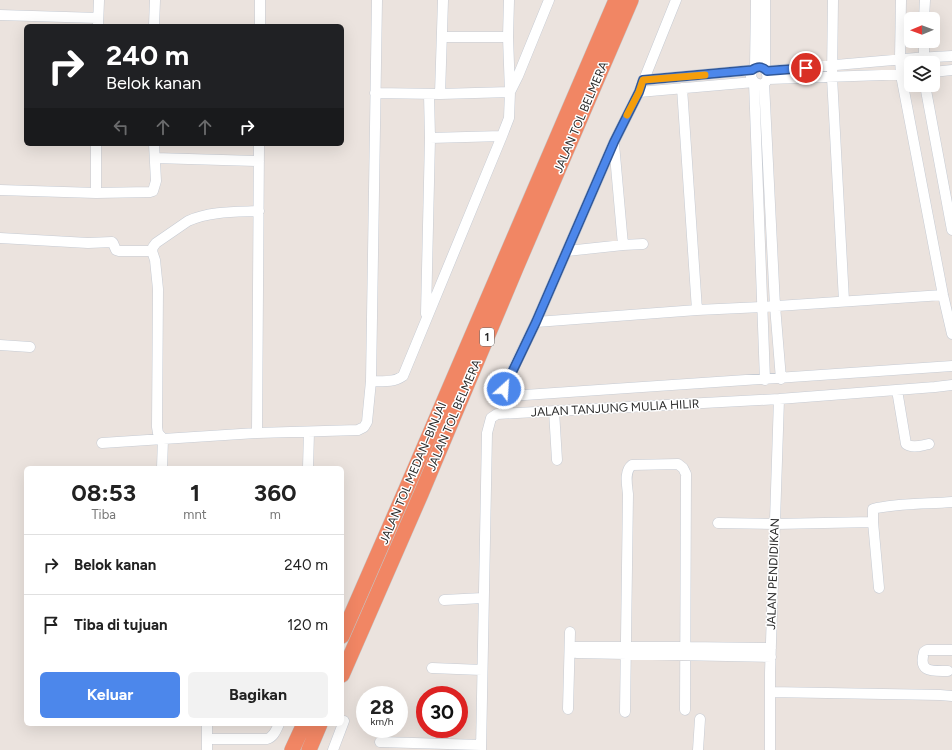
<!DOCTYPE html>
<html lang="id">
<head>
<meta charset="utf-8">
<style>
  body { margin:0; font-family:Figtree,sans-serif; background:#f2f2f2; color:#222; height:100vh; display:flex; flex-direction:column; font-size:15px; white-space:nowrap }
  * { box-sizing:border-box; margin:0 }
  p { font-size:13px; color:#767676 }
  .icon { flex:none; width:22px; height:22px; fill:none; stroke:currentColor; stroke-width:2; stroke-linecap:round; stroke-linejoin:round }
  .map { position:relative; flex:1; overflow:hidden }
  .panel { position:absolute; left:24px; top:466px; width:320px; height:260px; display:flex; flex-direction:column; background:#fff; border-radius:6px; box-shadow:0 4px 16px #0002 }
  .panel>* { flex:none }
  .hud { position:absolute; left:24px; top:24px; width:320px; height:122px; border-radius:6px; box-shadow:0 4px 16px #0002; background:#202124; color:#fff; overflow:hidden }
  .needle { width:26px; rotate:269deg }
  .tools { position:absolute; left:904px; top:12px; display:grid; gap:8px }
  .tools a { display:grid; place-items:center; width:36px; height:36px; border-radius:6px; background:#fff; box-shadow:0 4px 16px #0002; font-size:20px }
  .speed { position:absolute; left:356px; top:686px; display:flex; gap:8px; font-size:20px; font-weight:700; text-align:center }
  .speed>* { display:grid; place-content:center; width:52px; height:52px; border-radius:50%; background:#fff; box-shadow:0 4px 16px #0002; line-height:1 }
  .speed small { font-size:10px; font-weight:400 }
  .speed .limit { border:6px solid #d22; background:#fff; color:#111 }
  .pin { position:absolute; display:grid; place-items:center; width:34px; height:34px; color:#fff; margin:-17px; border:2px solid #fff; border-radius:50%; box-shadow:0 1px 4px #0007 }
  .me { position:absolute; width:44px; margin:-22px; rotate:26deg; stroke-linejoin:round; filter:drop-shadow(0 0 3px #0008) }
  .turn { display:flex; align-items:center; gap:14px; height:84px; padding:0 16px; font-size:18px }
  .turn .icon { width:52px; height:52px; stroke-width:2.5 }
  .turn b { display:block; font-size:28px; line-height:34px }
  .lanes { display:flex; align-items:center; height:38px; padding:0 16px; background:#0003; justify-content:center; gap:20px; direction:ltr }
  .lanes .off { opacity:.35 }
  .eta { display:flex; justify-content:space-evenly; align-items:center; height:68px; text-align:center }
  .eta b { font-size:24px; font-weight:700; line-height:28px }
  .cta { display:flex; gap:8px; margin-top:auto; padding:8px 16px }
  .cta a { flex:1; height:46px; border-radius:6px; background:#4c87eb; color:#fff; font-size:16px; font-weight:700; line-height:46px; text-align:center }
  .cta a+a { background:#f2f2f2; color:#222 }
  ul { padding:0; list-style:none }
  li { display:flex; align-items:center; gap:12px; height:60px; padding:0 16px; border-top:1px solid #e0e0e0 }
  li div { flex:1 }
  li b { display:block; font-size:15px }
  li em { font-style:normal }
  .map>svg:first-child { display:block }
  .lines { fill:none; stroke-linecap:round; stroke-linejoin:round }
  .minor-casing { stroke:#c6cbd3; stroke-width:11 }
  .highway-casing { stroke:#c4c4c4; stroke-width:16 }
  .minor { stroke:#fff; stroke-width:10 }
  .highway { stroke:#f18664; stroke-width:15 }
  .route-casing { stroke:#315899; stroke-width:10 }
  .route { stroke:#4c87eb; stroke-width:7 }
  .slow { stroke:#f59e0b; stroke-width:7 }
  .labels { text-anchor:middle; stroke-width:3; stroke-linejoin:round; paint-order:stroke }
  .shield { fill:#fff; stroke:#6b6b6b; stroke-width:1 }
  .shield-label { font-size:11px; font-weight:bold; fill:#2b2b2b }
  .street-label { font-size:12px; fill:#2b2b2b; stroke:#fff }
</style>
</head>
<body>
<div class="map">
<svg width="952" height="750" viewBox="0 0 952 750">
  <rect width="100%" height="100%" fill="#ebe3de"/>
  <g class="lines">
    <defs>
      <path id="minor" d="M676,0L639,92L614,142L536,322L504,388L505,394L510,396L952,366
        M833,0L832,77L844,301
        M901,0L900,59L901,75L943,295L952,334
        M0,15L98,18
        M924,19L925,0
        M98,26L99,0
        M154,26L155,0
        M260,26V0
        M442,37H508
        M924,63V41
        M755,68L756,0
        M765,69V0
        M767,71L916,58L952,56
        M933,72L952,70
        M768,79L911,74
        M643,80L752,70
        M764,83L775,306L781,379
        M925,85L952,230
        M682,88L697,310
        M510,92L518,76L549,0
        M639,92L754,82C774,94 770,55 752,70L751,77L754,82L765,380
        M375,93L440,94L510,92
        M440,94L443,0
        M430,138L502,136
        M614,144L623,245
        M155,158L259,161
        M0,190L96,193L150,192L153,191L156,181L154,144
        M96,193V144
        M0,238L88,243L112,242L113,243L116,250L119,251H152
        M567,251L623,245L643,244
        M426,314L430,138L429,94
        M536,322L697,310L762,307L943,295
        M0,345L30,347
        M371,381C382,381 393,383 403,376L502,136L509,118L510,92L508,37L509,0
        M897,390L906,444C913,449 922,445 929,444
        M554,411L557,460
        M257,433L259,144
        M102,443L163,439L158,433L157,427L158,289L155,260L152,251L153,247L156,243L188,221C210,211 236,212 259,211
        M162,468L163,439L257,433L358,430L364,427L367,422L371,381L377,0
        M308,468L309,432
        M873,522L879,588
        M718,523L775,524L873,522V509C896,503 928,504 952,502
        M444,600L483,598
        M570,647H685L771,648
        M577,653L771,657
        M432,668L482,670
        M948,671C932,671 918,673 924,652L927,650H952
        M770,692L940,695L952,696
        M568,709L570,632
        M625,712L628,494C627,485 624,471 632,465L678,464L683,468L686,474L685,710
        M207,739H267C274,737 276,730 279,724
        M380,742L481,745
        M207,750V724
        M333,750L344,721
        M481,750L487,433L491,418L497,414L779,399L935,387L952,385
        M698,750L700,719
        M770,750V673L779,399"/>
      <path id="highway" d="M342,636L407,487L616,0
        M342,675L421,494L516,268L631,0
        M292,750L304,724
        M309,750L320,724"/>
    </defs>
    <use href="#minor" class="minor-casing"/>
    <use href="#highway" class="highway-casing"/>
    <use href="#minor" class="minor"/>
    <use href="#highway" class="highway"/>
  </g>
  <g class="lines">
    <defs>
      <path id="route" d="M504,389L536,322L614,142L639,92L643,80L752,70C758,66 762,66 767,71L806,68"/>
    </defs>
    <use href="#route" class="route-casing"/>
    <use href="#route" class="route"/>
    <path class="slow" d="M627,115L639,92L643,80L705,75"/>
  </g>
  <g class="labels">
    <rect class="shield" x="480" y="328" width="14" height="18" rx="3"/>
    <g class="shield-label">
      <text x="487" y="341">1</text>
    </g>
    <g class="street-label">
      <text transform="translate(581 117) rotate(-67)" y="4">JALAN TOL BELMERA</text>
      <text transform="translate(615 408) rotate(-3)" y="4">JALAN TANJUNG MULIA HILIR</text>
      <text transform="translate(454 415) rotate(-67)" y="4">JALAN TOL BELMERA</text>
      <text transform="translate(413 473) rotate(-67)" y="4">JALAN TOL MEDAN–BINJAI</text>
      <text transform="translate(773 574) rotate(-88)" y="4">JALAN PENDIDIKAN</text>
    </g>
  </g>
</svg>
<div class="tools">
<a><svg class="needle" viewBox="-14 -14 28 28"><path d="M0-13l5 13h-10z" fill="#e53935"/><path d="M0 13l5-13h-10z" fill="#767676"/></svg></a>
<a><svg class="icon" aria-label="layers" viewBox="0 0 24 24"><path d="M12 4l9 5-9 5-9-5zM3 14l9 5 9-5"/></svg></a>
</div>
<div class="speed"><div>28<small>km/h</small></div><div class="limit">30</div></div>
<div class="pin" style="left:806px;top:68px;background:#d93025"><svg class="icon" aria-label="arrive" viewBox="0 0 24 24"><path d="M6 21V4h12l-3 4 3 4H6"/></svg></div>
<svg class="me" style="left:504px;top:389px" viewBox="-20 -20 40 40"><circle r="17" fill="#4c87eb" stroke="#fff" stroke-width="3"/><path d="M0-11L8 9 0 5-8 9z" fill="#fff"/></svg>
<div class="hud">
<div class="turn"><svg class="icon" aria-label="right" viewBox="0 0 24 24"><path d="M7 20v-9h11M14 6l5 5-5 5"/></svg><div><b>240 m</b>Belok kanan</div></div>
<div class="lanes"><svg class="icon off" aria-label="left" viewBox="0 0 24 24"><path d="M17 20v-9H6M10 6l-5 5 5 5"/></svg><svg class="icon off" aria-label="ahead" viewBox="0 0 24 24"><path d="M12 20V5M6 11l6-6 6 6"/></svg><svg class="icon off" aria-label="ahead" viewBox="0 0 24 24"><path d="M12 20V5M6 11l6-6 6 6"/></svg><svg class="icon" aria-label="right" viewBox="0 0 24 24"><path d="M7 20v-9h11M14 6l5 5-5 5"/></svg></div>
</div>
<section class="panel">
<div class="eta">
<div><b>08:53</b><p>Tiba</p></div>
<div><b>1</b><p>mnt</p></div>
<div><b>360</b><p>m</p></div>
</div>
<ul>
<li><svg class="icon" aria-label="right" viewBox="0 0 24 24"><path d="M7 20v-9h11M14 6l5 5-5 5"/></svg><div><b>Belok kanan</b></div><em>240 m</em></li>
<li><svg class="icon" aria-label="arrive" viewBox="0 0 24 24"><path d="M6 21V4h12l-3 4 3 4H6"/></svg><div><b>Tiba di tujuan</b></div><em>120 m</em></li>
</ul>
<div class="cta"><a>Keluar</a><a>Bagikan</a></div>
</section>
</div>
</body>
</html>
